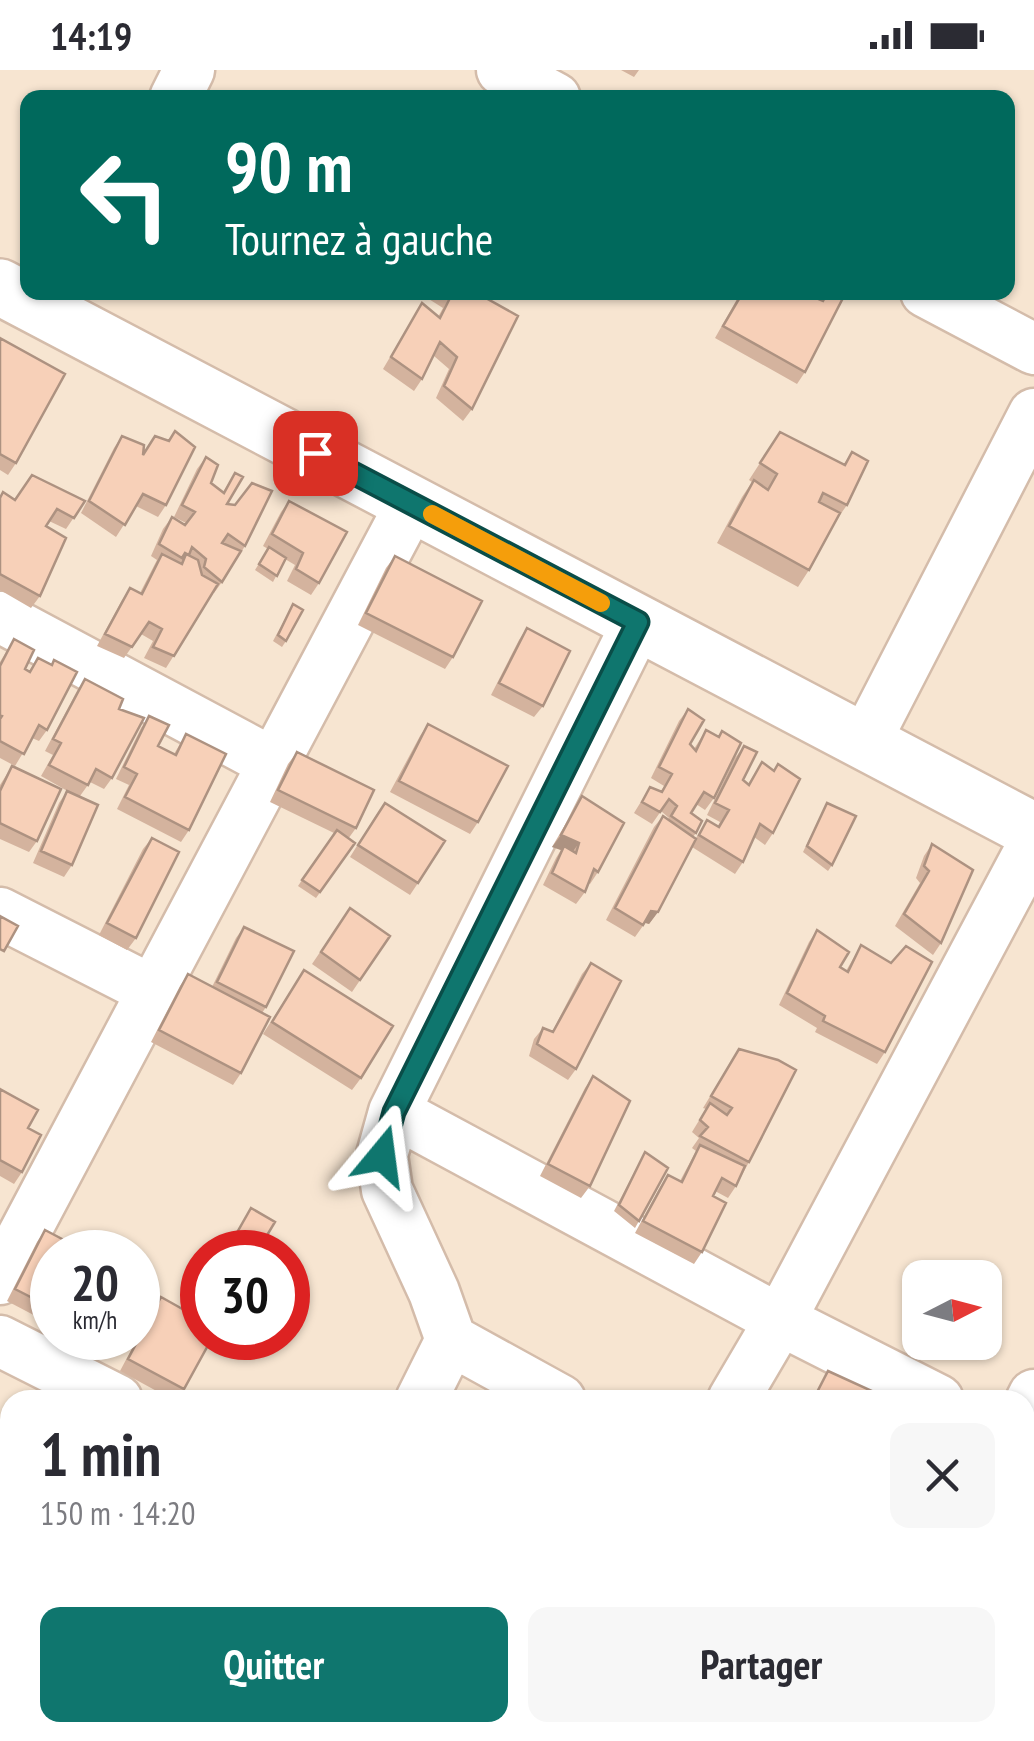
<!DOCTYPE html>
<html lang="fr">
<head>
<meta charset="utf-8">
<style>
  body { margin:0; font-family:"PT Sans Narrow",sans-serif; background:#f7f7f7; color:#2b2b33; height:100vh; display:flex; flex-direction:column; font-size:38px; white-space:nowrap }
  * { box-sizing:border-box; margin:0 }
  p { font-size:32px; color:#7c7c81 }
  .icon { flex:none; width:55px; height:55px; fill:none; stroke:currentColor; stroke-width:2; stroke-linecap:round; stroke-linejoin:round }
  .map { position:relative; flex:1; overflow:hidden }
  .side { position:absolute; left:0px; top:1320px; width:1035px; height:352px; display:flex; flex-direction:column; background:#fff; border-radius:30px 30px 0 0; box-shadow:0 2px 8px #0004 }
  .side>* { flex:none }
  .guide { position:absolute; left:20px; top:20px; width:995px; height:210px; border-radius:20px; box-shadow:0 2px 8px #0004; background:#00695c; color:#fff; overflow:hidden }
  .needle { width:65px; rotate:84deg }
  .buttons { position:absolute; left:902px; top:1190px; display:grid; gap:20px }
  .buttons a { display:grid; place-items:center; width:100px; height:100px; border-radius:20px; background:#fff; box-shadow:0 2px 8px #0004; font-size:50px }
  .speed { position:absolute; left:30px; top:1160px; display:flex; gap:20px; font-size:50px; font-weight:700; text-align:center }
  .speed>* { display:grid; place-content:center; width:130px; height:130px; border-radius:50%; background:#fff; box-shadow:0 2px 8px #0004; line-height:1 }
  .speed small { font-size:25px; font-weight:400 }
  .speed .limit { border:15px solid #d22; background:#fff; color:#111 }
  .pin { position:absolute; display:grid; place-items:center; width:85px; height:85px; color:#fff; margin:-42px; border-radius:20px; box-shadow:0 5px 15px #0006 }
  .me { position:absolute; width:110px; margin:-55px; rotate:16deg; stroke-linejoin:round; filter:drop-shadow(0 0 8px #0008) }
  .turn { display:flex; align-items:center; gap:35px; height:210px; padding:0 40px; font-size:45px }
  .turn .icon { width:130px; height:130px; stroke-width:2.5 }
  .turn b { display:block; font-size:70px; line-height:85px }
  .round { display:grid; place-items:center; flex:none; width:105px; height:105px; border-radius:20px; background:#f7f7f7 }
  .summary { display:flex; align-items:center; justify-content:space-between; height:170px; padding:0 40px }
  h1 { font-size:60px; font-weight:700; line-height:75px }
  .button { display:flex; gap:20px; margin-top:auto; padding:20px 40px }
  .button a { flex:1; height:115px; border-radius:20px; background:#0f766e; color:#fff; font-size:40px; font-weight:700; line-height:115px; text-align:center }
  .button a+a { background:#f7f7f7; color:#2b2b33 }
  .status { display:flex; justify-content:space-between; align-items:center; height:70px; padding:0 50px; background:#fff; direction:ltr }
  .status svg { height:28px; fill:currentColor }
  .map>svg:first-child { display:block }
  .residential { fill:#f7e5d1; fill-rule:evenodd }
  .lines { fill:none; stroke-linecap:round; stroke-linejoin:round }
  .minor-casing { stroke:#d4bcaa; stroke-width:55 }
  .tertiary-casing { stroke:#d4bcaa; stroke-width:60 }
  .minor { stroke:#fff; stroke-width:50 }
  .tertiary { stroke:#fff; stroke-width:55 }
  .wall { fill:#d4b39e }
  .shaded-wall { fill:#ad9281 }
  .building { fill:#f7d0b8; stroke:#ad9281; stroke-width:2.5 }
  .route-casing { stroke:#0a4d48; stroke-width:25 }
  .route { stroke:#0f766e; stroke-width:18 }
  .slow { stroke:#f59e0b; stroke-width:18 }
</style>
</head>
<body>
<div class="status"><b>14:19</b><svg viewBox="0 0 49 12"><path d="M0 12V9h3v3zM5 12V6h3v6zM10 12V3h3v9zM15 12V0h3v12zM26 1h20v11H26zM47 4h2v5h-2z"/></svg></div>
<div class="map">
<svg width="1034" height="1671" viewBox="0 0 1034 1671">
  <rect width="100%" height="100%" fill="#fff3e3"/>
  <path class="residential" d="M0,0H1034V1671H0ZM28,28H1008V222H28ZM52,1182H138V1268H52ZM202,1182H288V1268H202ZM920,1208H985V1272H920ZM10,1330H1025V1662H10Z"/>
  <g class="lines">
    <defs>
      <path id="minor" d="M502,0L555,28
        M175,28L189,0
        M926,222L1034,279
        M0,547L273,693
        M865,672L1034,344
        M0,843L153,921
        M394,1042L780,1250L938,1330
        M0,1209L411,434
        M0,1271L117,1330
        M421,1330L451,1270
        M560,1330L451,1270L434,1222L387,1120L382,1085L394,1042L638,552
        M733,1330L780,1250L1034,773
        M1025,1343L1034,1325
        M748,1662L765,1671
        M561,1671L566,1662
        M855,1671L860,1662"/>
      <path id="tertiary" d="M0,217L1034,761"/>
    </defs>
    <use href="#minor" class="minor-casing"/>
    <use href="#tertiary" class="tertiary-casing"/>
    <use href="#minor" class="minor"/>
    <use href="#tertiary" class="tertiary"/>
  </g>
  <path class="wall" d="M621,0H639L634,7Z
    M426,222H475L472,339L463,351L436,328L449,299L434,286L422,309L414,321L383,299L422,233L438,247L443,238L424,226Z
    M741,222H802L822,231L805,302L797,314L715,268Z
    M0,268L16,393L8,405L0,400Z
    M175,361L166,435L158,447L136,436L116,467L81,443L114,378L122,366L143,384L168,371Z
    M780,362L844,394L852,382L847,435L835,452L809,500L798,517L717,473L742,427L752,412L749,410Z
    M206,387L211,413L223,422L235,403L227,434L245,476L222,512L214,523H213L166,598L144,588L153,571L141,564L124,588L97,576L122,530L130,518L140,523L157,490L151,486L163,459L172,447L185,455L186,453L174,447L197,399Z
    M3,422L15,430L85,431L66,459L49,451L46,456L40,526L31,538L0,520V427Z
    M289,431L319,513L311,525L287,511L295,495L285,489L273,512L255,500L268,479L263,476L281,442Z
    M395,486L453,587L445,599L358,555L386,498Z
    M293,534L286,571L282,577L273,571Z
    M527,558L543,636L534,647L491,625L519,570Z
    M14,569L25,599L29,601L38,588L47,660L39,671L32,668L15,696L0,688V592Z
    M85,609L119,639L112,708L104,719L90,712L80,726L72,795L64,807L33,793L59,733L67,721L71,723L41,706L53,685L45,681L77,621Z
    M688,639L690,674L694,679L706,660L719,667L722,661L714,728L705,740L696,734L691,743L696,763L693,767L696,768L707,750L718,756L720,752L707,745L735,688L744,676L743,710L748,714L762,692L773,763L765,775L754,767L743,792L735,804L692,777L658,842L649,854L645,853L635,867L606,850L654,757L663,746L668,749L669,748L661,741L652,754L634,743L650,717L661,721L664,716L651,708L679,651Z
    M149,646L158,676L174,684L186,664L189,760L181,772L117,739L129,715L116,709L141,658Z
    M428,654L478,752L470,764L390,722L420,666Z
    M297,682L356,758L348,769L355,773L316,828L298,816L334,763L270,732L288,694Z
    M12,696L37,771L29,782L0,769V715Z
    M582,726L598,802L590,814L588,813L585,822L576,834L543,815L556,788L561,780L552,777Z
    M827,733L832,795L828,801L803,782Z
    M377,744L418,813L410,825L350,787Z
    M152,768L136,868L127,880L99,865L143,779Z
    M932,774L941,873L933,885L895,856L920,813L916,808L924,786Z
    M350,838L390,866L352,922L312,894Z
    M244,857L266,937L262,943L241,1003L233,1015L151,972L180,916L188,904L212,917L236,868Z
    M817,860L840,897L846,901L861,875L885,982L877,994L815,962L817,958L779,935L809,872Z
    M591,893L576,999L568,1010L529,986L534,969L543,958L552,962L582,904Z
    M304,900L361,1008L352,1020L263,964Z
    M739,979L749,1092L736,1116L728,1128L715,1121L713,1126L702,1182L694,1194L635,1163L660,1117L668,1105L680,1111L696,1081L692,1078L699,1068L692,1062L706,1039L703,1038Z
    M593,1006L590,1116L581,1128L540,1106L585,1018Z
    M0,1019L28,1058L22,1102L14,1114L0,1106Z
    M645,1082L639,1151L635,1158L614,1141Z
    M45,1160L52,1182V1240L45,1251L7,1231L37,1172Z
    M202,1220V1235L196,1231Z
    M161,1227L184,1319L176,1330H173L120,1301L153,1239Z
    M61,1268H115L102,1289Z
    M800,1662H829L823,1671H818Z"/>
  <path class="shaded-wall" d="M561,765L579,773L571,784L564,776L561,780L552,777Z
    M651,841L658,842L649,854L643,852Z"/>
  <path class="building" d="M445,222H475L518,246L472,339L444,316L457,287L440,272L422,309L391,287L422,233L440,248L451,226Z
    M743,222H802L823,231L828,222H843L845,224L805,302L723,256Z
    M0,268L65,304L16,393L0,384Z
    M175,361L195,377L166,435L143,424L125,455L89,431L122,366L144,375L143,385L155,366L169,371Z
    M780,362L845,395L852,382L868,391L847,435L823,423L819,432L840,443L809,500L729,456L754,410L768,420L777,404L760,393Z
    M206,387L218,395L211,413L224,423L235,403L243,407L227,434L235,435L252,413L272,421L245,476L228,464L222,473L241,481L222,512L204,497L206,489L192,477L189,485L185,483L182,488L159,474L172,447L185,455L195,442L182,435Z
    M32,405L85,431L74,448L57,439L46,456L66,468L40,526L0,504V428L3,422L15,430Z
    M289,431L347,462L319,513L296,499L303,483L272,464Z
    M269,477L286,488L277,506L259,494Z
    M162,484L182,494L186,484L198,490L202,505L218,514L174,586L153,577L162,559L149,552L132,577L105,564L130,518L142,524Z
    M395,486L482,531L453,587L366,543Z
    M293,534L303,540L286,571L278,565Z
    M527,558L570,581L543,636L499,613Z
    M14,569L34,580L25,599L30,602L38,588L52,595L54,590L77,602L47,660L39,655L24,684L0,671V649L2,646L0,645V596Z
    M85,609L123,629L119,639L144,648L112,708L96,699L88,715L49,695L61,673L53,669Z
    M688,639L704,650L690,674L696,681L706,660L719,667L722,661L741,673L714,728L704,722L691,743L702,751L696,763L671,746L677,736L669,729L660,742L642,732L650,717L662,722L672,704L659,697Z
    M149,646L169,655L158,676L176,685L186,664L226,684L189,760L125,727L137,704L124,697Z
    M428,654L508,696L478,752L399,711Z
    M744,676L757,682L743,710L749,715L762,692L774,701L778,694L800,709L773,763L760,754L743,792L699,765L707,750L719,757L729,740L715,733Z
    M297,682L374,720L356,758L278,720Z
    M12,696L61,719L37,771L0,753V721Z
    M67,721L98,735L72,795L41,781Z
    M582,726L624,753L598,802L594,799L585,822L552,803L564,776L576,783L579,773L561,765Z
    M385,733L445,771L418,813L358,775Z
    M827,733L856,746L832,795L807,776Z
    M663,746L696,769L658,842L651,841L643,855L615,838Z
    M337,760L355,773L320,822L302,810Z
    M152,768L179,782L136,868L107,853Z
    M932,774L973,800L941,873L904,844L929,801L924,796Z
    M350,838L390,866L360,910L321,882Z
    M0,846L18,856L4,881L0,879Z
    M244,857L294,881L266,937L217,912Z
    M817,860L849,882L840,897L848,902L861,875L891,893L906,876L932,892L885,982L823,951L825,946L787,923Z
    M591,893L621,911L576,999L537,974L543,958L553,962Z
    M304,900L393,956L361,1008L272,952Z
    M188,904L270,947L241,1003L159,960Z
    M739,979L778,990L796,1000L749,1092L700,1066L708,1057L700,1050L710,1033L727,1045L732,1038L711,1026Z
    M593,1006L630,1031L590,1116L548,1094Z
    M0,1019L38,1040L28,1058L41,1065L22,1102L0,1090Z
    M700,1075L745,1096L736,1116L722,1108L713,1126L726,1133L702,1182L643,1151L668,1105L682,1112Z
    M645,1082L668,1098L639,1151L619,1135Z
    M251,1138L275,1152L257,1182H226Z
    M45,1160L83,1180L82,1182H52V1238L15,1219Z
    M161,1227L202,1250V1268H212L184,1319L128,1289Z
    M92,1268H115L110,1277Z
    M828,1301L872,1321L867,1330H813Z"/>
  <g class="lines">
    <defs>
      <path id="route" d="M315,383L638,552L394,1042L382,1086"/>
    </defs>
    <use href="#route" class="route-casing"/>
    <use href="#route" class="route"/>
    <path class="slow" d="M432,444L601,533"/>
  </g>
</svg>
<div class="buttons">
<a><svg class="needle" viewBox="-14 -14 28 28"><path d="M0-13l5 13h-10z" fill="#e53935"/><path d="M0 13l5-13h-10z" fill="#7c7c81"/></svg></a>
</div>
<div class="speed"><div>20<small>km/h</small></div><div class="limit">30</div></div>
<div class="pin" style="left:315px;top:383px;background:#d93025"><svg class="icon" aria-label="arrive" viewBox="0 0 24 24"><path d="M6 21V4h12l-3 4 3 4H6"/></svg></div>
<svg class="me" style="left:382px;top:1086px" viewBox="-20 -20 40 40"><path d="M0-17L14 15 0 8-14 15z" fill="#0f766e" stroke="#fff" stroke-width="4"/></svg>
<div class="guide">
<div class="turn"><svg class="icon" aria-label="left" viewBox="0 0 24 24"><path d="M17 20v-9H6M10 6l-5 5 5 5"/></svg><div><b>90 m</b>Tournez à gauche</div></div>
</div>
<section class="side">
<div class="summary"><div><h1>1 min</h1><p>150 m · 14:20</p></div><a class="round"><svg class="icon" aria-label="close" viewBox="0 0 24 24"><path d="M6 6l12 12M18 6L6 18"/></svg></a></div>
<div class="button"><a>Quitter</a><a>Partager</a></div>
</section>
</div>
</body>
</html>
